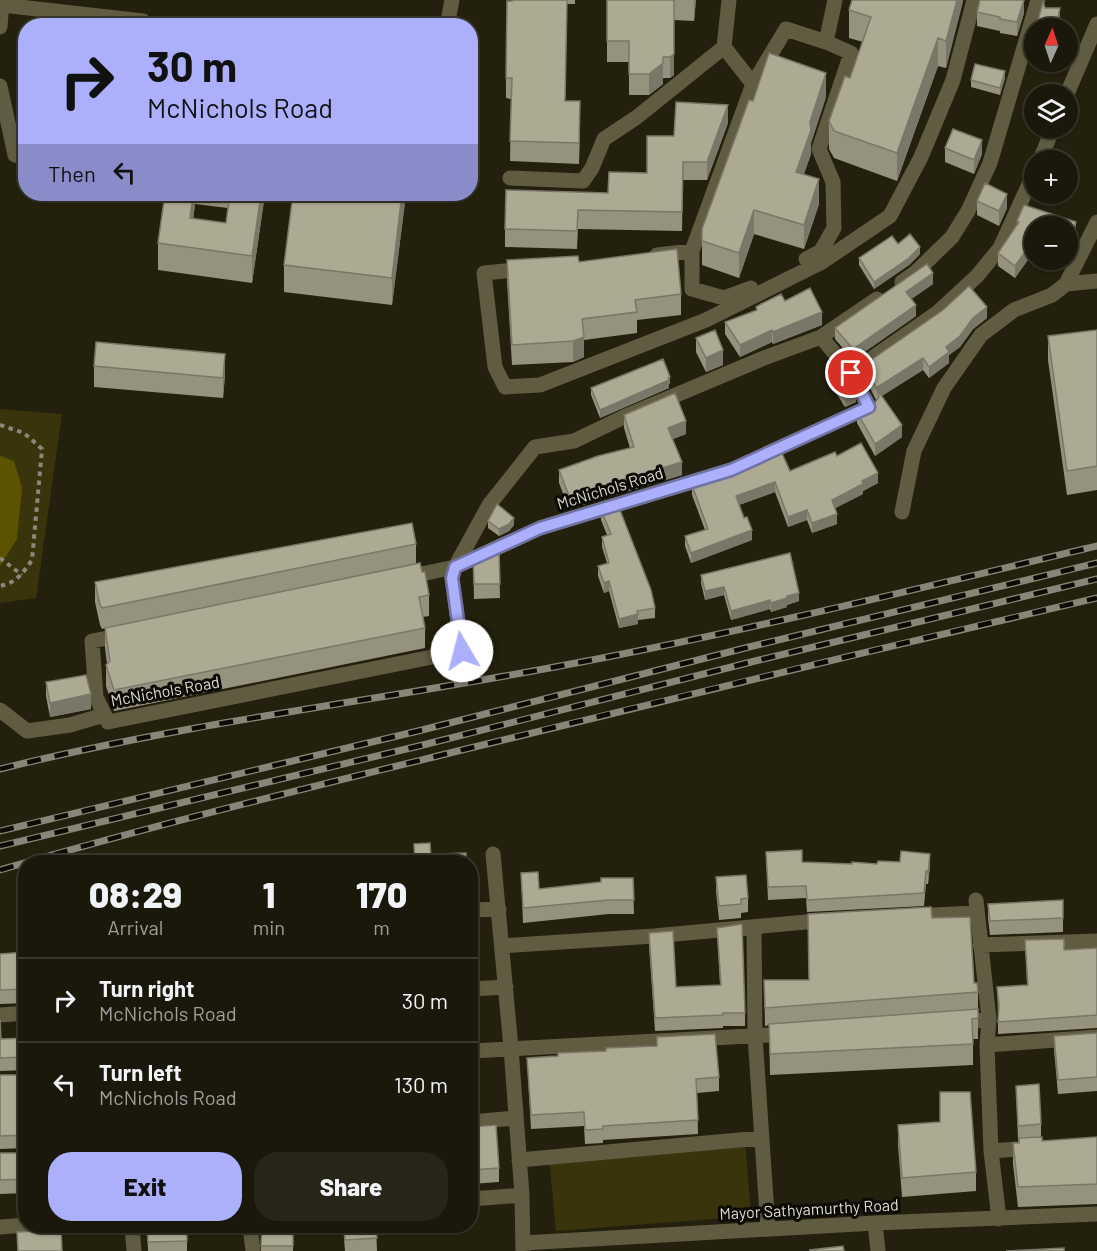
<!DOCTYPE html>
<html lang="en">
<head>
<meta charset="utf-8">
<style>
  body { margin:0; font-family:Barlow,sans-serif; background:#272518; color:#f1f3f6; height:100vh; display:flex; flex-direction:column; font-size:22px; white-space:nowrap }
  * { box-sizing:border-box; margin:0 }
  p { font-size:20px; color:#9fa09c }
  .icon { flex:none; width:33px; height:33px; fill:none; stroke:currentColor; stroke-width:2; stroke-linecap:round; stroke-linejoin:round }
  .map { position:relative; flex:1; overflow:hidden }
  .sheet { position:absolute; left:18px; top:855px; width:460px; height:378px; display:flex; flex-direction:column; background:#1a180a; border-radius:24px; box-shadow:0 2px 4px #0004,0 0 0 2px #38372b }
  .sheet>* { flex:none }
  .guide { position:absolute; left:18px; top:18px; width:460px; height:183px; border-radius:24px; box-shadow:0 2px 4px #0004,0 0 0 2px #38372b; background:#acaffb; color:#111; overflow:hidden }
  .needle { width:39px; rotate:3deg }
  .tools { position:absolute; left:1024px; top:18px; display:grid; gap:12px }
  .tools a { display:grid; place-items:center; width:54px; height:54px; border-radius:50%; background:#1a180a; box-shadow:0 2px 4px #0004,0 0 0 2px #38372b; font-size:30px }
  .pin { position:absolute; display:grid; place-items:center; width:51px; height:51px; color:#fff; margin:-26px; border:3px solid #fff; border-radius:50%; box-shadow:0 2px 6px #0007 }
  .me { position:absolute; width:66px; margin:-33px; rotate:352deg; stroke-linejoin:round; filter:drop-shadow(0 0 4px #0008) }
  .turn { display:flex; align-items:center; gap:21px; height:126px; padding:0 30px; font-size:27px }
  .turn .icon { width:78px; height:78px; stroke-width:2.5 }
  .turn b { display:block; font-size:42px; line-height:51px }
  .then { display:flex; align-items:center; height:57px; padding:0 30px; background:#0003; gap:12px; font-size:22px }
  .eta { display:flex; justify-content:space-evenly; align-items:center; height:102px; text-align:center }
  .eta b { font-size:36px; font-weight:800; line-height:42px }
  .cta { display:flex; gap:12px; margin-top:auto; padding:12px 30px }
  .cta a { flex:1; height:69px; border-radius:24px; background:#acaffb; color:#111; font-size:24px; font-weight:800; line-height:69px; text-align:center }
  .cta a+a { background:#272518; color:#f1f3f6 }
  ul { padding:0; list-style:none }
  li { display:flex; align-items:center; gap:18px; height:84px; padding:0 30px; border-top:2px solid #38372b }
  li div { flex:1 }
  li b { display:block; font-size:22px }
  li em { font-style:normal }
  .map>svg:first-child { display:block }
  .green { fill:#39340b }
  .water { fill:#5c5300 }
  .lines { fill:none; stroke-linecap:round; stroke-linejoin:round }
  .path { stroke:#8a8879; stroke-width:4; stroke-dasharray:4.5 4.5; stroke-linecap:butt }
  .minor { stroke:#605c41; stroke-width:15 }
  .rail-casing { stroke:#888677; stroke-width:7 }
  .rail { stroke:#0b0a04; stroke-width:4.5; stroke-dasharray:14; stroke-linecap:butt }
  .wall { fill:#95927e; fill-rule:evenodd }
  .shaded-wall { fill:#797767 }
  .building { fill:#adaa93; stroke:#797767; stroke-width:1.5 }
  .route-casing { stroke:#7072a3; stroke-width:15 }
  .route { stroke:#acaffb; stroke-width:10 }
  .labels { text-anchor:middle; stroke-width:6; stroke-linejoin:round; paint-order:stroke }
  .street-label { font-size:16px; fill:#dfded2; stroke:#0b0a04 }
</style>
</head>
<body>
<div class="map">
<svg width="1097" height="1251" viewBox="0 0 1097 1251">
  <rect width="100%" height="100%" fill="#23200d"/>
  <path class="green" d="M0,409L62,414L36,598L0,603Z
    M745,1139L751,1216L556,1231L549,1158Z"/>
  <path class="water" d="M0,456L14,461L22,488L17,539L0,566Z"/>
  <g class="lines">
    <path class="path" d="M0,425L24,433L42,449L32,560C23,573 16,583 0,586
      M0,558L22,575"/>
    <path class="minor" d="M729,0L724,47L753,84
      M2,5L143,21
      M447,26L452,0
      M0,27L2,0
      M0,86L15,155L26,158
      M1067,94L1097,24
      M1040,160L1053,128
      M510,178L583,181L592,168L604,139L637,117L724,47
      M657,255L692,251
      M806,259L821,251L834,228L833,182L819,149L851,53L826,42
      M525,269L484,273L495,367L505,387L540,385L706,320L822,262L890,216L921,157L953,80L974,0
      M902,282L915,273L952,237L968,211L990,163L1038,0
      M1066,284L1097,281
      M751,288L724,298L692,289V251L753,84L786,29L826,42L835,0
      M851,373L937,313L977,276L1000,248L1035,171
      M902,512L914,451L944,388L981,335L1014,310L1052,295L1066,284L1097,222
      M407,577L455,567L489,505L535,447L574,441L626,416L764,358L821,337L877,299
      M124,635L92,641L96,697L108,722L462,651L452,578L455,567L540,528L731,470L869,407L851,373L821,337
      M0,710L27,731L70,725L104,715
      M493,854L511,1048L522,1195
      M976,900L989,1019L987,1045L991,1151L999,1219
      M471,910L499,909
      M912,916L976,913
      M754,927L755,1036L768,1229
      M980,945L1097,941
      M502,946L654,936L828,920
      M471,989L506,987
      M0,1015L26,1013
      M959,1021L989,1019
      M987,1045L1097,1037
      M471,1051L788,1034
      M471,1122L516,1118
      M991,1151L1031,1148
      M519,1160L761,1138
      M471,1199L522,1195L523,1251
      M875,1223L878,1251
      M132,1226L134,1251
      M250,1226L253,1251
      M0,1227L26,1225
      M523,1243L875,1223L1097,1214"/>
    <defs>
      <path id="rail" d="M0,769C190,722 384,700 576,663C751,630 924,587 1097,546
        M0,831L418,731L749,647L1097,563
        M0,846L423,745L755,661L1097,579
        M0,870C153,825 307,788 462,750C673,698 885,647 1097,598"/>
    </defs>
    <use href="#rail" class="rail-casing"/>
    <use href="#rail" class="rail"/>
  </g>
  <path class="wall" d="M512,0H575V4H567L565,101L580,122L579,164L510,161L511,99L506,98V78Z
    M607,0H696L694,21L674,20V75L670,78H663V84L649,95H629V62H607Z
    M963,0L946,68L938,66L897,181L834,158L829,149V121L850,78L863,42L849,38V10Z
    M1045,8L1060,22L1059,28H1037V24Z
    M977,12L1024,13L1017,36L1000,33V31L977,26Z
    M1005,78L1000,95L971,87V80Z
    M826,97L811,143V154L804,174L819,204L804,249L754,234L739,278L702,265V229Z
    M728,123L707,180H683L682,231L578,229L577,249L505,247V229L608,193L647,173Z
    M945,148L982,154L974,174L945,162Z
    M165,194H265L252,283L158,270V243ZM195,204L228,208L226,223L193,219Z
    M293,194H406L392,305L284,292V265Z
    M977,201L1007,208L999,226L977,215Z
    M1024,205L1076,222V235L1070,254L1068,253V226H1035V250L1015,278L998,266V253L1017,225V221Z
    M898,244L920,254L909,265L874,289L859,265V258Z
    M507,260L579,262L681,294V315L637,320V333L584,340V357L573,362L512,365L507,281Z
    M933,284L911,299L916,316L853,360L835,339V328Z
    M785,301L822,325L773,344L772,342L740,357L725,334V322L756,310V307Z
    M987,318L973,329L960,347L949,355V363L929,378L923,370L881,396L902,437L875,456L857,423V412L874,404L876,400L864,376V365Z
    M1097,330V490L1067,495L1048,360V336Z
    M696,338L723,365L706,372L696,352Z
    M94,366L225,375L223,398L94,387Z
    M669,384V388L600,418L591,395V388L670,384Z
    M835,384L856,402L845,407L835,391Z
    M624,415L686,434L673,439L682,475L569,509L559,483V470L630,448L624,428Z
    M837,456L878,483L863,491V494L835,508L837,524L812,533L807,520L788,527L775,492L739,505L752,540L691,563L685,546V536L705,530L692,495V485L711,480L751,464V462L790,471Z
    M601,510L655,608V618L638,620V624L619,628L609,591L604,593L598,576V566L607,563L602,547V537L607,535L601,520Z
    M488,521L514,525L509,531L499,536L488,528Z
    M416,544V564L422,572L429,595V616L423,617L425,628V648L114,711L106,686V665L107,664L105,648V628L102,629L100,625L95,602V582Z
    M499,551L500,598L474,599L473,555Z
    M701,575L799,601L787,605V607L771,612L770,609L731,620L724,595L705,600L701,583Z
    M46,682L91,709L50,717L46,696Z
    M766,852L802,862L930,866L928,884H926L924,906L807,912L806,898L768,900Z
    M521,873L539,889L633,878L634,914H609L523,923Z
    M716,877L748,898V912L741,913V918L719,920L716,891Z
    M1063,900V932L990,935L988,918V904Z
    M932,918L974,983L978,992V1039H973V1065L770,1075L769,1025L765,1026L764,980H809Z
    M717,928L745,1013V1026H723V1028L655,1031L649,946V933L676,987L720,985Z
    M1025,940L1064,950L1097,948V1028L998,1034V1013L997,987L1027,985Z
    M471,946H476V979L471,980Z
    M26,952V1003L0,1004V954Z
    M0,1019L1,1039L26,1038V1070L0,1071Z
    M1097,1033V1091L1058,1094L1054,1050V1036Z
    M657,1037L719,1077V1091L697,1093L698,1134L603,1140V1143L585,1144L584,1126L531,1129L527,1058L558,1056L657,1046Z
    M471,1074L474,1098V1105H471Z
    M0,1075H26V1148L0,1149Z
    M1016,1086L1041,1124V1137L1042,1141L1097,1137V1204L1018,1207L1013,1164V1143H1019V1140H1018Z
    M898,1125L976,1172V1191L902,1197L898,1145Z
    M471,1127L499,1168V1182L471,1184Z
    M0,1153H26V1193L0,1194Z
    M147,1226L187,1241V1251H148Z
    M293,1226V1251H261V1246Z
    M343,1226H376L377,1251H345Z"/>
  <path class="shaded-wall" d="M694,0H696L694,21Z
    M957,0H963V2L946,68V41Z
    M1024,0V13L1017,36V22Z
    M1060,8V22L1059,28H1056Z
    M938,38V66L897,181V153Z
    M674,54V75L670,78V57Z
    M663,63V84L649,95V74Z
    M1005,71V78L1000,95V88Z
    M826,73V97L811,143V154L796,196V172L810,122Z
    M580,101V122L579,164V143Z
    M728,105V123L707,180V162Z
    M982,140V154L974,174V160Z
    M819,179V204L804,249V225Z
    M193,194H195V204L190,245V218Z
    M261,194H265L252,283V256Z
    M402,194H406L392,305V278Z
    M1007,194V208L999,226V211Z
    M754,210V234L739,278V253Z
    M1076,222V235L1070,254V241Z
    M1035,238V250L1015,278V266Z
    M920,247V254L909,265L874,289V282Z
    M933,273V284L906,303V292Z
    M916,305V316L853,360V349Z
    M987,307V318L973,329L960,347L949,355V363L929,378V367L946,347L973,318Z
    M822,312V325L773,344V332Z
    M772,330V342L740,357V345Z
    M584,337V357L573,362V341Z
    M723,350V365L706,372V358Z
    M225,354V375L223,398V378Z
    M923,358V370L879,398L876,388Z
    M670,377V384H669V388L600,418V410Z
    M856,395V402L845,407V400Z
    M686,421V434L668,441V428Z
    M902,425V437L875,456V444Z
    M682,462V475L569,509V496Z
    M878,473V483L863,491V494L832,510V500L862,481Z
    M775,482V492L736,506V496Z
    M807,510V520L788,527V517Z
    M837,514V524L812,533V523Z
    M514,518V525L509,531L499,536V529Z
    M752,530V540L691,563V553Z
    M609,581V591L604,593V583Z
    M724,587V595L705,600V591Z
    M799,593V601L787,605V607L771,612V603L787,596Z
    M770,600V609L731,620V611Z
    M638,614V624L619,628V619Z
    M91,694V709L50,717V703Z
    M930,854V866L928,884V872Z"/>
  <path class="building" d="M512,0H567L565,101H580L579,143L510,141L512,78H506L507,1H512Z
    M607,0H674V54L670,57H663V63L649,74H629V41H607Z
    M852,0H957L946,41L938,38L897,153L834,131L829,121L845,76L850,78L871,17L849,10Z
    M980,0H1024L1017,22L1000,19V17L977,12Z
    M1043,2L1045,8H1060L1056,27L1037,24Z
    M769,53L826,73L810,122L811,130L796,172L819,179L804,225L754,210L739,253L702,241V229L749,100L753,101Z
    M975,64L1005,71L1000,88L971,80Z
    M676,102L728,105L707,162H683L682,212L578,210L577,231L505,229L506,190L608,193L609,172L647,173V136H674Z
    M953,129L982,140L974,160L945,148Z
    M985,183L1007,194L999,211L977,201Z
    M165,194H193L190,218L226,223L230,194H261L252,256L158,243Z
    M293,194H402L392,278L284,265Z
    M1024,205L1076,222L1070,241L1068,240V226H1035V238L1015,266L998,253L1019,222L1017,221Z
    M910,234L920,247L909,258L874,282L859,258L892,236L898,244Z
    M677,249L681,294L635,300L637,312L582,319L584,337L573,341L512,345L507,260L578,256L579,262Z
    M927,264L933,273L906,292L916,305L853,349L835,328Z
    M969,286L987,307L973,318L960,336L946,347L949,352L929,367L923,358L876,388L902,425L875,444L857,412L874,404L879,397L878,391L864,365L943,310Z
    M810,288L822,312L773,332L772,330L740,345L725,322L757,310L756,307L761,304L781,294L785,301Z
    M715,330L723,350L706,358L696,338Z
    M1097,330V466L1067,471L1048,336Z
    M96,342L225,354L223,378L94,366Z
    M663,359L670,377L668,378L669,380L600,410L591,388Z
    M846,378L856,395L845,400L835,384Z
    M675,393L686,421L668,428L682,462L569,496L559,470L598,456L634,447L624,415Z
    M861,443L878,473L862,481L863,484L832,500L837,514L812,523L807,510L788,517L775,482L736,496L744,518L747,517L752,530L691,553L685,536L708,529L692,485L711,480L752,464L751,462L780,449L790,471L835,452L837,456Z
    M497,504L514,518L509,524L499,529L488,521Z
    M618,505L651,590L655,608L637,611L638,614L619,619L609,581L604,583L598,566L609,563L602,537L611,534L601,510Z
    M412,523L416,544L102,608L100,605L95,582Z
    M482,551H499L500,584H474L473,555Z
    M790,553L799,593L787,596V598L771,603L770,600L731,611L724,587L705,591L701,575Z
    M420,563L422,572H425L429,595L419,597L425,628L114,690L106,665L110,661L105,628Z
    M86,675L91,694L50,703L46,682Z
    M430,843L431,858H435V854L466,853V862H415L414,844Z
    M802,850V862L852,864V862L877,864L878,861L900,862L901,851L930,854L928,872L926,871L924,893L807,900L806,886L768,887L766,852Z
    M538,872L539,889L601,882V878H633L634,900H609L523,908L521,873Z
    M746,875L748,898L741,899V904L719,906L716,877Z
    M1063,900V918L990,921L988,904Z
    M931,907L932,918L970,917L974,983H977L978,992L765,1008L764,980H809L808,914Z
    M742,924L745,1013H723V1015L655,1018L649,933L673,931L676,987L721,985L717,928Z
    M1064,939V950L1097,948V1015L998,1022L999,1005L997,987L1028,985L1025,940Z
    M471,946H476V966L471,967Z
    M26,952V989L0,990V954Z
    M978,1009V1018L972,1019L973,1044L770,1054L769,1024Z
    M0,1019L1,1039L26,1038V1057L0,1058Z
    M1097,1033V1077L1058,1080L1054,1036Z
    M715,1034L719,1077L696,1079L698,1120L603,1126V1129L585,1130L584,1112L531,1115L527,1058L558,1056V1053L606,1051V1048L657,1046V1037Z
    M472,1073L474,1098H471V1074Z
    M0,1075H26V1135L0,1136Z
    M1039,1084L1041,1124L1018,1126L1016,1086Z
    M940,1092H970L976,1172L902,1178L898,1125L940,1122Z
    M496,1125L499,1168L471,1170V1127Z
    M1042,1137V1141L1097,1137V1184L1018,1187L1013,1143H1019V1138Z
    M0,1153H26V1179L0,1180Z
    M147,1226H187V1241L148,1242Z
    M262,1226H293V1246H261Z
    M344,1226H376L377,1238L345,1240Z
    M61,1230L62,1251H18L17,1232Z
    M843,1246L844,1251H810V1250Z
    M1064,1248V1251H1006Z"/>
  <g class="lines">
    <defs>
      <path id="route" d="M462,651L452,578L455,567L540,528L731,470L869,407L851,373"/>
    </defs>
    <use href="#route" class="route-casing"/>
    <use href="#route" class="route"/>
  </g>
  <g class="labels">
    <g class="street-label">
      <text transform="translate(610 488) rotate(-17)" y="6">McNichols Road</text>
      <text transform="translate(165 691) rotate(-10)" y="6">McNichols Road</text>
      <text transform="translate(809 1209) rotate(-3)" y="6">Mayor Sathyamurthy Road</text>
    </g>
  </g>
</svg>
<div class="tools">
<a><svg class="needle" viewBox="-14 -14 28 28"><path d="M0-13l5 13h-10z" fill="#e53935"/><path d="M0 13l5-13h-10z" fill="#9fa09c"/></svg></a>
<a><svg class="icon" aria-label="layers" viewBox="0 0 24 24"><path d="M12 4l9 5-9 5-9-5zM3 14l9 5 9-5"/></svg></a>
<a>+</a>
<a>−</a>
</div>
<div class="pin" style="left:851px;top:373px;background:#d93025"><svg class="icon" aria-label="arrive" viewBox="0 0 24 24"><path d="M6 21V4h12l-3 4 3 4H6"/></svg></div>
<svg class="me" style="left:462px;top:651px" viewBox="-20 -20 40 40"><circle r="19" fill="#fff"/><path d="M0-13L10 11 0 6-10 11z" fill="#acaffb"/></svg>
<div class="guide">
<div class="turn"><svg class="icon" aria-label="right" viewBox="0 0 24 24"><path d="M7 20v-9h11M14 6l5 5-5 5"/></svg><div><b>30 m</b>McNichols Road</div></div>
<div class="then">Then<svg class="icon" aria-label="left" viewBox="0 0 24 24"><path d="M17 20v-9H6M10 6l-5 5 5 5"/></svg></div>
</div>
<section class="sheet">
<div class="eta">
<div><b>08:29</b><p>Arrival</p></div>
<div><b>1</b><p>min</p></div>
<div><b>170</b><p>m</p></div>
</div>
<ul>
<li><svg class="icon" aria-label="right" viewBox="0 0 24 24"><path d="M7 20v-9h11M14 6l5 5-5 5"/></svg><div><b>Turn right</b><p>McNichols Road</p></div><em>30 m</em></li>
<li><svg class="icon" aria-label="left" viewBox="0 0 24 24"><path d="M17 20v-9H6M10 6l-5 5 5 5"/></svg><div><b>Turn left</b><p>McNichols Road</p></div><em>130 m</em></li>
</ul>
<div class="cta"><a>Exit</a><a>Share</a></div>
</section>
</div>
</body>
</html>
